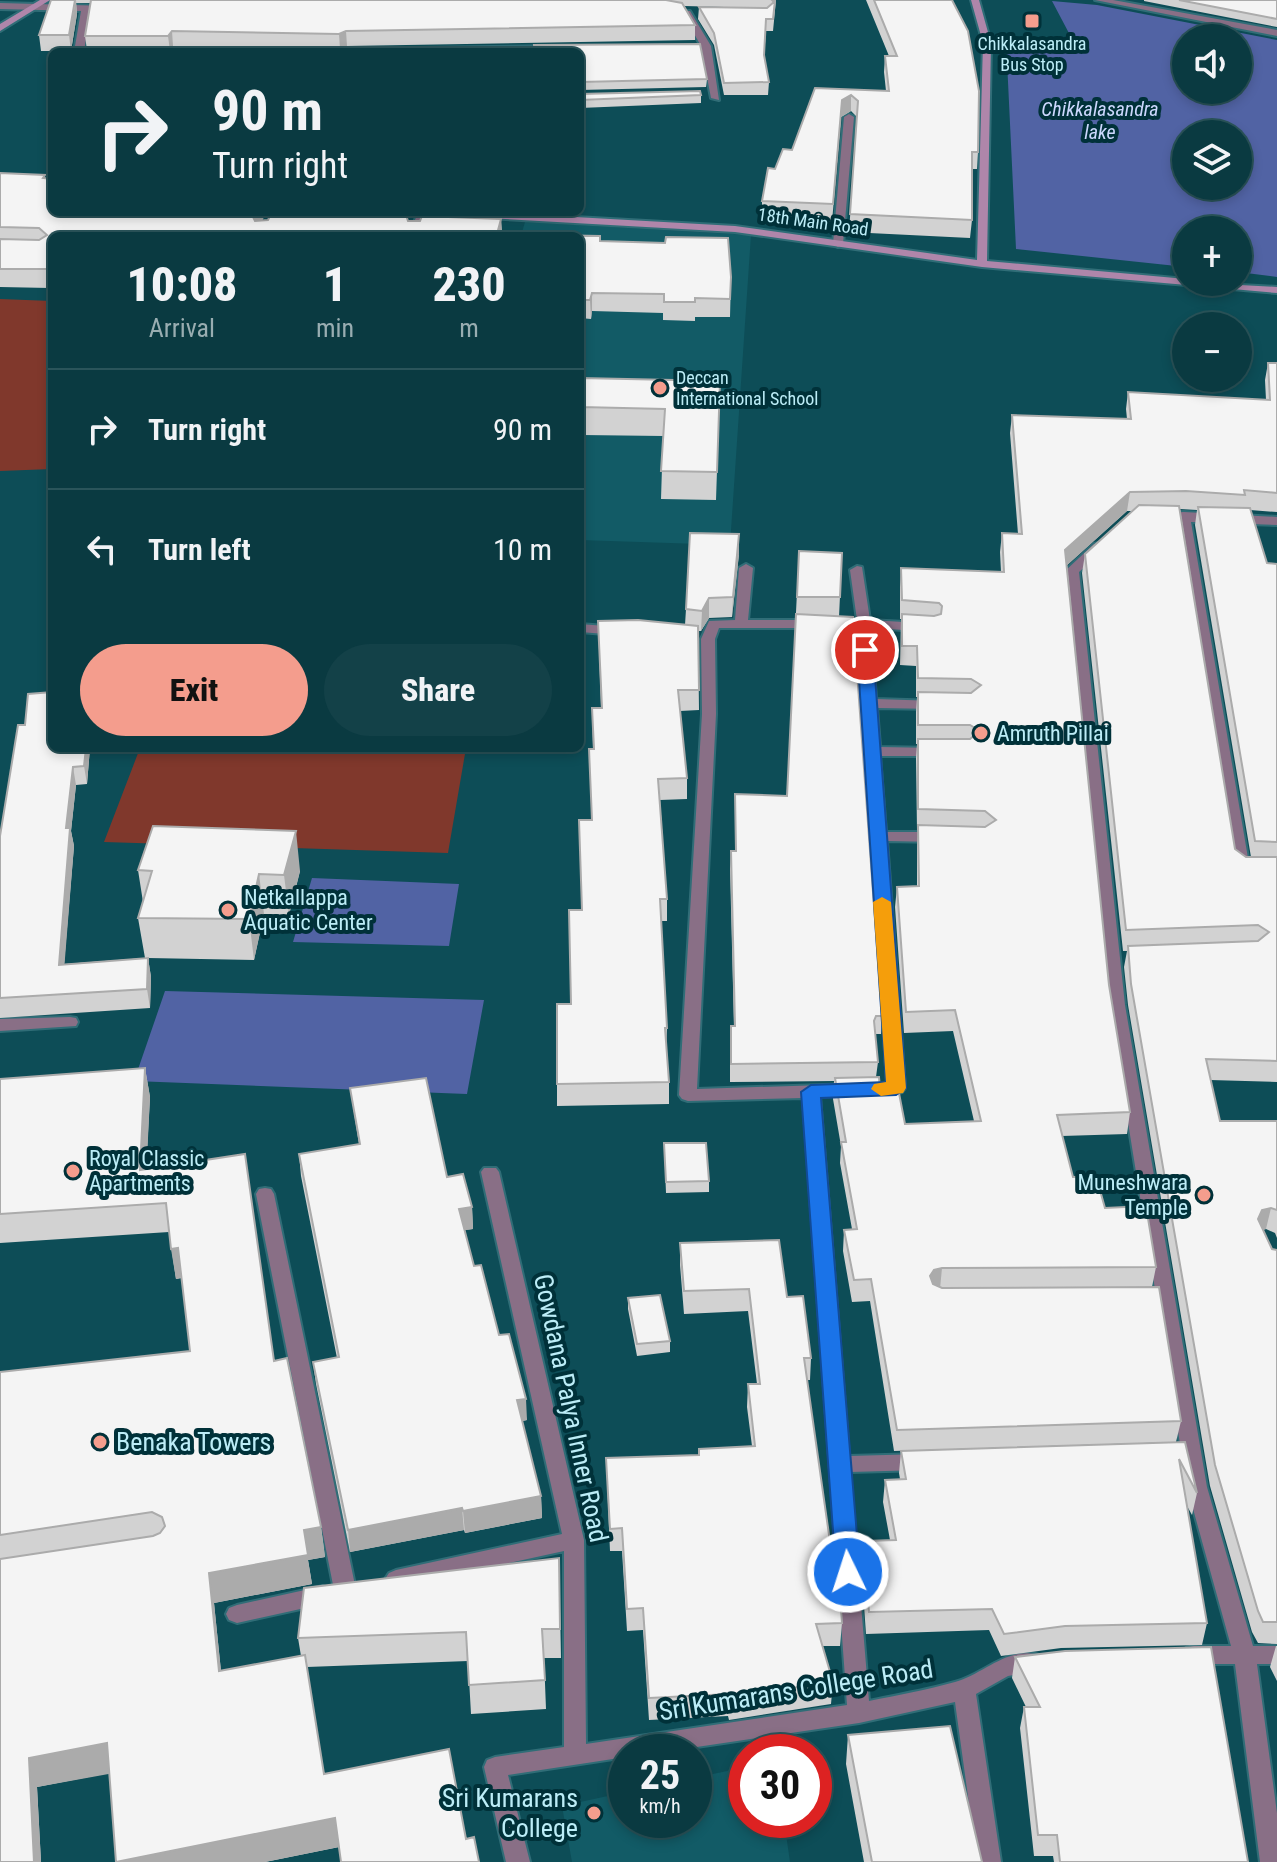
<!DOCTYPE html>
<html lang="en">
<head>
<meta charset="utf-8">
<style>
  body { margin:0; font-family:"Roboto Condensed",sans-serif; background:#134148; color:#f1f3f6; height:100vh; display:flex; flex-direction:column; font-size:30px; white-space:nowrap }
  * { box-sizing:border-box; margin:0 }
  p { font-size:26px; color:#99adb1 }
  .icon { flex:none; width:44px; height:44px; fill:none; stroke:currentColor; stroke-width:2; stroke-linecap:round; stroke-linejoin:round }
  .map { position:relative; flex:1; overflow:hidden }
  .panel { position:absolute; left:48px; top:232px; width:536px; height:520px; display:flex; flex-direction:column; background:#0a3a41; border-radius:12px; box-shadow:0 4px 12px #0003,0 0 0 2px #2a545a }
  .panel>* { flex:none }
  .banner { position:absolute; left:48px; top:48px; width:536px; height:168px; border-radius:12px; box-shadow:0 4px 12px #0003,0 0 0 2px #2a545a; background:#0a3a41; color:#f1f3f6; overflow:hidden }
  .tools { position:absolute; left:1172px; top:24px; display:grid; gap:16px }
  .tools a { display:grid; place-items:center; width:80px; height:80px; border-radius:50%; background:#0a3a41; box-shadow:0 4px 12px #0003,0 0 0 2px #2a545a; font-size:40px }
  .speed { position:absolute; left:608px; top:1734px; display:flex; gap:16px; font-size:40px; font-weight:700; text-align:center }
  .speed>* { display:grid; place-content:center; width:104px; height:104px; border-radius:50%; background:#0a3a41; box-shadow:0 4px 12px #0003,0 0 0 2px #2a545a; line-height:1 }
  .speed small { font-size:20px; font-weight:400 }
  .speed .limit { border:12px solid #d22; background:#fff; color:#111 }
  .pin { position:absolute; display:grid; place-items:center; width:68px; height:68px; color:#fff; margin:-34px; border:4px solid #fff; border-radius:50%; box-shadow:0 2px 8px #0007 }
  .me { position:absolute; width:88px; margin:-44px; rotate:356deg; stroke-linejoin:round; filter:drop-shadow(0 0 6px #0008) }
  .turn { display:flex; align-items:center; gap:28px; height:168px; padding:0 32px; font-size:36px }
  .turn .icon { width:104px; height:104px; stroke-width:2.5 }
  .turn b { display:block; font-size:56px; line-height:68px }
  .eta { display:flex; justify-content:space-evenly; align-items:center; height:136px; text-align:center }
  .eta b { font-size:48px; font-weight:800; line-height:56px }
  .primary-button { display:flex; gap:16px; margin-top:auto; padding:16px 32px }
  .primary-button a { flex:1; height:92px; border-radius:48px; background:#f49d8d; color:#111; font-size:32px; font-weight:800; line-height:92px; text-align:center }
  .primary-button a+a { background:#134148; color:#f1f3f6 }
  ul { padding:0; list-style:none }
  li { display:flex; align-items:center; gap:24px; height:120px; padding:0 32px; border-top:2px solid #2a545a }
  li div { flex:1 }
  li b { display:block; font-size:30px }
  li em { font-style:normal }
  .map>svg:first-child { display:block }
  .built { fill:#125b66 }
  .green { fill:#80382c }
  .water { fill:#5163a4; fill-rule:evenodd }
  .lines { fill:none; stroke-linecap:round; stroke-linejoin:round }
  .street-casing { stroke:#306d77; stroke-width:4 }
  .secondary-casing { stroke:#306d77; stroke-width:4 }
  .street { fill:#896f86; fill-rule:evenodd }
  .secondary { fill:#af86aa; fill-rule:evenodd }
  .wall { fill:#d2d2d2; fill-rule:evenodd }
  .shaded-wall { fill:#ababab }
  .building { fill:#f4f4f4; stroke:#ababab; stroke-width:2 }
  .route { fill:#1a73e8; stroke:#114b97; stroke-width:2 }
  .slow { fill:#f59e0b }
  .poi-dot { fill:#f49d8d; stroke:#003139; stroke-width:3 }
  .labels { text-anchor:middle; stroke-width:8; stroke-linejoin:round; paint-order:stroke }
  .far-poi-label { font-size:18px; fill:#bcedf7; stroke:#003139 }
  .far-street-label { font-size:18px; fill:#bcedf7; stroke:#003139 }
  .far-water-label { font-size:20px; font-style:italic; fill:#ccd8fe; stroke:#003139 }
  .poi-label { font-size:22px; fill:#bcedf7; stroke:#003139; text-anchor:start }
  .near-street-label { font-size:26px; fill:#bcedf7; stroke:#003139 }
  .near-poi-label { font-size:26px; fill:#bcedf7; stroke:#003139; text-anchor:start }
</style>
</head>
<body>
<div class="map">
<svg width="1277" height="1862" viewBox="0 0 1277 1862">
  <rect width="100%" height="100%" fill="#0d4d57"/>
  <path class="built" d="M525,222L751,235L730,545L580,540V236H521Z
    M746,1767V1820H784L790,1862H572L562,1806L626,1792V1820H694V1778Z"/>
  <path class="green" d="M0,299L52,301V469L0,471Z
    M140,748H466L448,853L104,842Z"/>
  <path class="water" d="M1052,1L1097,5L1277,40V277L1238,272V230H1186V267L1016,249L1006,40L1071,37ZM1186,38H1238V90H1186ZM1186,134H1238V186H1186Z
    M312,878L459,884L449,946L293,942Z
    M165,991L484,1000L467,1094L134,1081Z"/>
  <g class="lines">
    <defs>
      <path id="street" d="M1095,0H1113L1277,30V36Z
        M0,3L109,6L113,9L109,12L90,11L84,52H74L81,11L0,9Z
        M681,11H690L711,46L719,100L711,98L701,46L684,16L680,13Z
        M556,46L558,48L553,51L342,52L347,49Z
        M849,114L854,117L843,244L838,247L833,244L844,117Z
        M418,212H428L419,236H409Z
        M1184,512L1277,517V525L1191,522L1249,864L1277,865V875L1242,874L1234,869L1179,521H1159L1153,517L1159,513Z
        M1099,543L1105,547L1104,550L1079,572L1125,1005L1207,1487L1253,1646H1277V1664H1257L1277,1813V1862H1260L1235,1664H1194L1186,1662L1183,1655L1186,1648L1194,1646H1231L1187,1487L1109,1005L1065,571L1094,544Z
        M746,564L753,568L748,620H857L850,570L857,566L862,567L870,620L920,623L927,627L920,631L871,628L876,699L937,701L944,705L937,709L877,708L880,747L937,748L944,752L937,756H880L886,832H939L947,837L939,842L887,841L905,1088L902,1092C892,1095 881,1096 871,1093L868,1089L871,1085L887,1083L863,706L860,703L862,700L857,628H719L715,639L716,714L697,1089L854,1084L860,1086L863,1090L860,1094L820,1097L849,1456L922,1454L929,1456L932,1462L929,1468L922,1470L850,1472L869,1701C898,1695 927,1690 955,1682C985,1674 1009,1644 1043,1656L1046,1663L1043,1670L1008,1676L976,1694L1001,1862H977L955,1702L859,1723L663,1752H626V1757L508,1775L530,1862H506L484,1767L487,1760L495,1757L564,1747V1551L396,1588L389,1585L385,1579L389,1573L396,1570L562,1534L481,1172L484,1168H496L499,1172L584,1540L586,1744L847,1705L803,1098L688,1101L682,1099L679,1095L702,714L701,639L709,621L735,620L739,568Z
        M580,624L618,627L625,631L618,635L580,632Z
        M70,1017L76,1018L78,1022L76,1026L0,1031V1019Z
        M265,1188L271,1189L274,1194L356,1590L352,1596L345,1599L338,1596L334,1590L256,1194L259,1189Z
        M323,1586L331,1589L334,1595L331,1601L323,1604L237,1623L229,1620L226,1614L229,1608L237,1605Z"/>
      <path id="secondary" d="M40,0H50L0,31V24Z
        M971,0H979L991,43L987,261L1186,279V282L1277,287V293L982,267L735,232L433,215L428,212H488L735,226L977,260L983,43Z"/>
    </defs>
    <use href="#street" class="street-casing"/>
    <use href="#secondary" class="secondary-casing"/>
    <use href="#street" class="street"/>
    <use href="#secondary" class="secondary"/>
  </g>
  <path class="wall" d="M51,0H776L773,31H766L764,57L769,82L768,95H724L714,45L698,19L699,7L767,8L684,6L695,25V40L347,46L340,49L173,46L170,51L87,50L85,36L90,3H76L77,14L71,51H41L39,35Z
    M866,0H952L978,152L977,169H972V220L970,238L849,232L857,117L851,111L841,117L832,222L762,218V201L775,169L792,150L815,88L886,91L884,72L885,56H889Z
    M1144,0H1277V27L1144,1Z
    M700,44L707,79L706,87L580,90V52H534V45Z
    M580,94L701,95V103L580,108Z
    M0,173L45,178L52,212H267L262,220H268L272,212H388V215L408,221L501,219L502,234L600,236L601,241L731,277L730,317H695V321L663,320V313L592,311L591,319L580,318V236H52V296L50,288L0,287Z
    M1268,363H1277V512L1250,510L1267,563L1277,564V1082L1210,1080L1220,1121H1277V1238L1275,1233L1266,1229L1263,1230L1272,1249L1277,1250V1644L1258,1643L1252,1632L1210,1486L1128,1005L1124,967L1127,951H1123L1082,573L1085,554L1133,511H1127L1067,565L1109,985L1130,1112L1127,1134L1062,1136L1073,1177L1105,1208L1156,1267L1152,1287L1181,1421L1176,1442L894,1451L870,1301L852,1302L843,1251L844,1230L852,1229L840,1163L841,1146L833,1099L834,1081L730,1082V1044L731,1026H734L730,869L731,851H735V794L787,796L799,551L842,553L839,617L882,1016L881,1034H875L878,1062L876,1077L880,1089L905,1124L974,1121L953,1031L904,1033L895,907L897,887L917,886V845L918,830H917L916,758L917,744H916V712L917,697H916V666L900,665L901,619H900V587L901,568L1001,572L1000,552L1002,533L1018,534L1010,433L1012,415L1127,419L1126,409L1128,392L1266,400L1265,380ZM1180,509L1197,510L1195,525L1251,857H1246L1235,849Z
    M580,378L720,381L716,500L661,499L663,436L582,435Z
    M739,554L732,617L709,618L701,631H698L699,710L680,711L687,778V799L660,800L667,899V921H661L667,1028L666,1050L669,1082V1104L557,1106V1084L571,1004L591,820L593,749L592,708H601L598,621L685,625L686,609Z
    M52,748H90L87,784L76,785L71,831L74,846L64,964L145,958L138,918L143,902L138,870L300,871L289,915L264,914L254,960L148,958L151,977L150,1008L0,1018V836Z
    M145,1068L150,1097L146,1169L274,1361L321,1527L325,1557L308,1560L312,1584L214,1603L221,1671L301,1656L298,1638L559,1558L561,1658H544L546,1709L471,1714L468,1661L307,1667L324,1774L466,1839L479,1862L339,1847L265,1862H118L109,1773L37,1787L41,1862H0V1372L190,1351L182,1278L176,1279L169,1232L0,1243V1079Z
    M350,1088L447,1177L472,1207L473,1229L464,1230L474,1266L499,1335L527,1420L522,1421L541,1496L542,1518L465,1533L464,1530L350,1552L316,1384L313,1362L337,1358L301,1176L299,1154L359,1144Z
    M664,1143L709,1181V1192L666,1193Z
    M680,1243L787,1297L811,1358L810,1380H807L842,1623L840,1646H822L833,1682L831,1704L729,1720L728,1716L649,1720L643,1630L627,1631L622,1551H610L606,1458L699,1455V1449L752,1446L747,1407L748,1384H757L748,1311L684,1314L680,1265Z
    M628,1298L670,1341V1352L637,1356L628,1309Z
    M1185,1442L1197,1493L1192,1515L1187,1506L1207,1623L1202,1645L1061,1648L1001,1656L989,1630L866,1634L861,1563L863,1541L890,1540L883,1502L885,1480L900,1479L899,1473L901,1451Z
    M1276,1646H1277V1681L1270,1667Z
    M1015,1657L1248,1862H1054L1053,1856H1034L1020,1728L1024,1707H1026L1012,1678Z
    M848,1735L982,1862H864L846,1764Z"/>
  <path class="shaded-wall" d="M76,0L77,14L71,51L69,35Z
    M172,31L173,46L170,51L168,36Z
    M346,31L347,46L340,49L339,34Z
    M851,95V111L841,117L832,222L842,100Z
    M255,212H267L254,235L253,217Z
    M501,219L502,236H497Z
    M592,293V311L591,319L590,300Z
    M581,407L582,435L580,450V418Z
    M1130,492L1127,511L1063,569L1065,550Z
    M739,534V554L732,617L733,597Z
    M709,598V618L701,631L702,611Z
    M86,748H90L87,784L84,766Z
    M73,767L76,785L71,831L74,846L63,983L59,965L66,828Z
    M296,831L300,871L289,915L284,875Z
    M259,874L264,914L254,960L249,919Z
    M148,958L151,977L150,1008L147,989Z
    M145,1068L150,1097L145,1199L140,1170Z
    M472,1207L473,1229L460,1231L459,1209Z
    M1271,1208L1266,1229L1257,1231L1258,1219L1262,1210Z
    M178,1248L183,1277L176,1279L171,1249Z
    M942,1268L940,1289L928,1298L930,1276L934,1270Z
    M526,1399L527,1420L518,1422L517,1400Z
    M541,1496L542,1518L465,1533L463,1511Z
    M462,1508L464,1530L350,1552L348,1530Z
    M321,1527L325,1557L308,1560L312,1584L214,1603L224,1701L219,1671L209,1573L304,1530Z
    M107,1743L114,1773L37,1787L41,1862H34L29,1758Z
    M335,1818L339,1847L265,1862H118Z"/>
  <path class="building" d="M51,0H75L69,35H39Z
    M91,0H666L682,3L695,25L346,31L339,34L172,31L168,36H85Z
    M772,0H775L773,19H766L764,55L769,82L724,83L714,33L699,7L767,8L774,2Z
    M874,0H952L968,31L979,91L978,152H972V220L850,214L858,101L851,95L842,100L833,204L762,201L768,168L775,169L783,149L792,150L815,88L889,91L885,56H897Z
    M1179,0H1277V19Z
    M700,44L707,79L580,82V52H535L534,45Z
    M700,91L701,95L580,100V94Z
    M0,173L45,175L43,178L52,179V212H255L253,217L255,221L268,220L272,212H380L379,214L406,215L408,221H420L422,216L501,219L497,234L600,236V241L665,243L666,237L728,238L731,277L730,299L695,298V302H664V294L592,293L590,300H580V236H52V269H0V239L39,240L47,235L39,228L0,227Z
    M1268,363H1277V493L1244,490L1245,495L1186,491L1130,492L1065,550L1109,985L1130,1112L1057,1115L1073,1177L1096,1176L1105,1208L1146,1206L1156,1267L942,1268L934,1270L930,1276L933,1284L942,1288L1159,1287L1181,1421L897,1430L871,1279L854,1280L844,1230L857,1229L841,1142H846L835,1078L879,1077L880,1089L898,1088L905,1124L981,1121L955,1010L906,1012L897,887L919,886L918,825L985,827L996,820L985,811L918,809V739H970L980,731L970,725H918V692L971,693L981,685L971,679L918,678L917,646H902V614L934,616L941,614L942,606L939,603L902,600L901,568L1004,572L1002,533L1022,534L1012,415L1131,419L1128,392L1270,400Z
    M580,378L720,381L717,472L661,471L665,409L581,407L580,418Z
    M1139,505L1179,506L1235,849L1246,857H1277V1061L1206,1059L1220,1121H1277V1210L1271,1208L1262,1210L1258,1219L1272,1249L1277,1250V1622H1263L1258,1611L1215,1465L1131,984L1128,946L1258,941L1269,932L1258,925L1126,930L1085,554Z
    M1198,507L1250,508L1267,563L1277,564V842L1255,841Z
    M690,533L739,534L733,597L709,598L702,611L686,609Z
    M799,551L842,553L840,597H797Z
    M796,614L853,617L882,1016H876L874,1021L878,1062L731,1064V1026H735L731,851H736L735,794L787,796Z
    M638,620L698,626L699,690H678L687,778L658,779L667,899H660L667,1028H665L669,1082L557,1084V1004H571L569,910H582L579,820H592L589,749H594L592,708H602L598,621Z
    M52,692V748H86L84,766L73,767L66,828H70L59,965L148,958L147,989L0,998V836L18,725H25L28,694Z
    M153,826L296,831L284,875L259,874L249,919L138,918L152,871L138,870Z
    M145,1068L140,1170L245,1154L274,1361L287,1358L321,1527L304,1530L308,1555L209,1573L219,1671L305,1655L324,1774L449,1749L466,1839L474,1837L479,1862H341L335,1818L116,1862L107,1743L29,1758L34,1862H0V1559L153,1536L160,1533L165,1526L162,1517L152,1512L0,1535V1372L190,1351L178,1248L171,1249L166,1203L0,1214V1079Z
    M426,1078L447,1177L463,1174L472,1207L459,1209L474,1266L481,1265L499,1335L509,1334L526,1399L517,1400L541,1496L463,1511L462,1508L348,1530L313,1362L339,1357L299,1154L360,1144L350,1088Z
    M664,1143H706L709,1181L666,1182Z
    M779,1240L787,1297L803,1296L811,1358H804L830,1542H836L842,1623L816,1624L833,1682L730,1697L729,1694L649,1698L643,1608L627,1609L622,1528L610,1529L606,1458L699,1455V1449L755,1446L748,1384H760L749,1289L684,1291L680,1243Z
    M660,1295L670,1341L637,1344L628,1298Z
    M1185,1442L1197,1493L1179,1459L1207,1623L1065,1626L1004,1634L992,1609L869,1612L863,1541L896,1540L885,1480L906,1479L901,1451Z
    M559,1558L560,1629H542L545,1680L469,1685L466,1632L298,1638L304,1588Z
    M1211,1647L1248,1862H1060L1057,1835H1038L1024,1707H1040L1015,1657L1065,1651Z
    M950,1726L982,1862H872L848,1735Z"/>
  <path class="route" d="M865,645L873,650L906,1088L896,1095L821,1098L860,1572L856,1579L848,1582L840,1579L836,1572L801,1092L811,1085L886,1082L857,650Z"/>
  <path class="slow" d="M882,897L891,902L906,1088L903,1093L881,1096L871,1089L874,1084L886,1082L873,902Z"/>
  <g class="poi-dot">
    <rect x="1024" y="13" width="16" height="16" rx="4"/>
    <circle cx="660" cy="388" r="8"/>
    <circle cx="981" cy="733" r="8"/>
    <circle cx="228" cy="910" r="8"/>
    <circle cx="73" cy="1171" r="8"/>
    <circle cx="1204" cy="1195" r="8"/>
    <circle cx="100" cy="1442" r="8"/>
    <circle cx="594" cy="1813" r="8"/>
  </g>
  <g class="labels">
    <g class="far-poi-label">
      <text x="1032" y="50">Chikkalasandra<tspan x="1032" dy="21">Bus Stop</tspan></text>
      <text x="676" y="384" text-anchor="start">Deccan<tspan x="676" dy="21">International School</tspan></text>
    </g>
    <g class="far-street-label">
      <text transform="translate(813 222) rotate(8)" y="6">18th Main Road</text>
    </g>
    <g class="far-water-label">
      <text x="1100" y="116">Chikkalasandra<tspan x="1100" dy="23">lake</tspan></text>
    </g>
    <g class="poi-label">
      <text x="997" y="741">Amruth Pillai</text>
      <text x="244" y="905">Netkallappa<tspan x="244" dy="25">Aquatic Center</tspan></text>
      <text x="89" y="1166">Royal Classic<tspan x="89" dy="25">Apartments</tspan></text>
      <text x="1188" y="1190" text-anchor="end">Muneshwara<tspan x="1188" dy="25">Temple</tspan></text>
    </g>
    <g class="near-street-label">
      <text transform="translate(571 1408) rotate(78)" y="9">Gowdana Palya Inner Road</text>
      <text transform="translate(796 1690) rotate(-9)" y="9">Sri Kumarans College Road</text>
    </g>
    <g class="near-poi-label">
      <text x="116" y="1451">Benaka Towers</text>
      <text x="578" y="1807" text-anchor="end">Sri Kumarans<tspan x="578" dy="30">College</tspan></text>
    </g>
  </g>
</svg>
<div class="tools">
<a><svg class="icon" aria-label="sound" viewBox="0 0 24 24"><path d="M4 9h4l5-4v14l-5-4H4zM17 9q2 3 0 6"/></svg></a>
<a><svg class="icon" aria-label="layers" viewBox="0 0 24 24"><path d="M12 4l9 5-9 5-9-5zM3 14l9 5 9-5"/></svg></a>
<a>+</a>
<a>−</a>
</div>
<div class="speed"><div>25<small>km/h</small></div><div class="limit">30</div></div>
<div class="pin" style="left:865px;top:650px;background:#d93025"><svg class="icon" aria-label="arrive" viewBox="0 0 24 24"><path d="M6 21V4h12l-3 4 3 4H6"/></svg></div>
<svg class="me" style="left:848px;top:1572px" viewBox="-20 -20 40 40"><circle r="17" fill="#1a73e8" stroke="#fff" stroke-width="3"/><path d="M0-11L8 9 0 5-8 9z" fill="#fff"/></svg>
<div class="banner">
<div class="turn"><svg class="icon" aria-label="right" viewBox="0 0 24 24"><path d="M7 20v-9h11M14 6l5 5-5 5"/></svg><div><b>90 m</b>Turn right</div></div>
</div>
<section class="panel">
<div class="eta">
<div><b>10:08</b><p>Arrival</p></div>
<div><b>1</b><p>min</p></div>
<div><b>230</b><p>m</p></div>
</div>
<ul>
<li><svg class="icon" aria-label="right" viewBox="0 0 24 24"><path d="M7 20v-9h11M14 6l5 5-5 5"/></svg><div><b>Turn right</b></div><em>90 m</em></li>
<li><svg class="icon" aria-label="left" viewBox="0 0 24 24"><path d="M17 20v-9H6M10 6l-5 5 5 5"/></svg><div><b>Turn left</b></div><em>10 m</em></li>
</ul>
<div class="primary-button"><a>Exit</a><a>Share</a></div>
</section>
</div>
</body>
</html>
